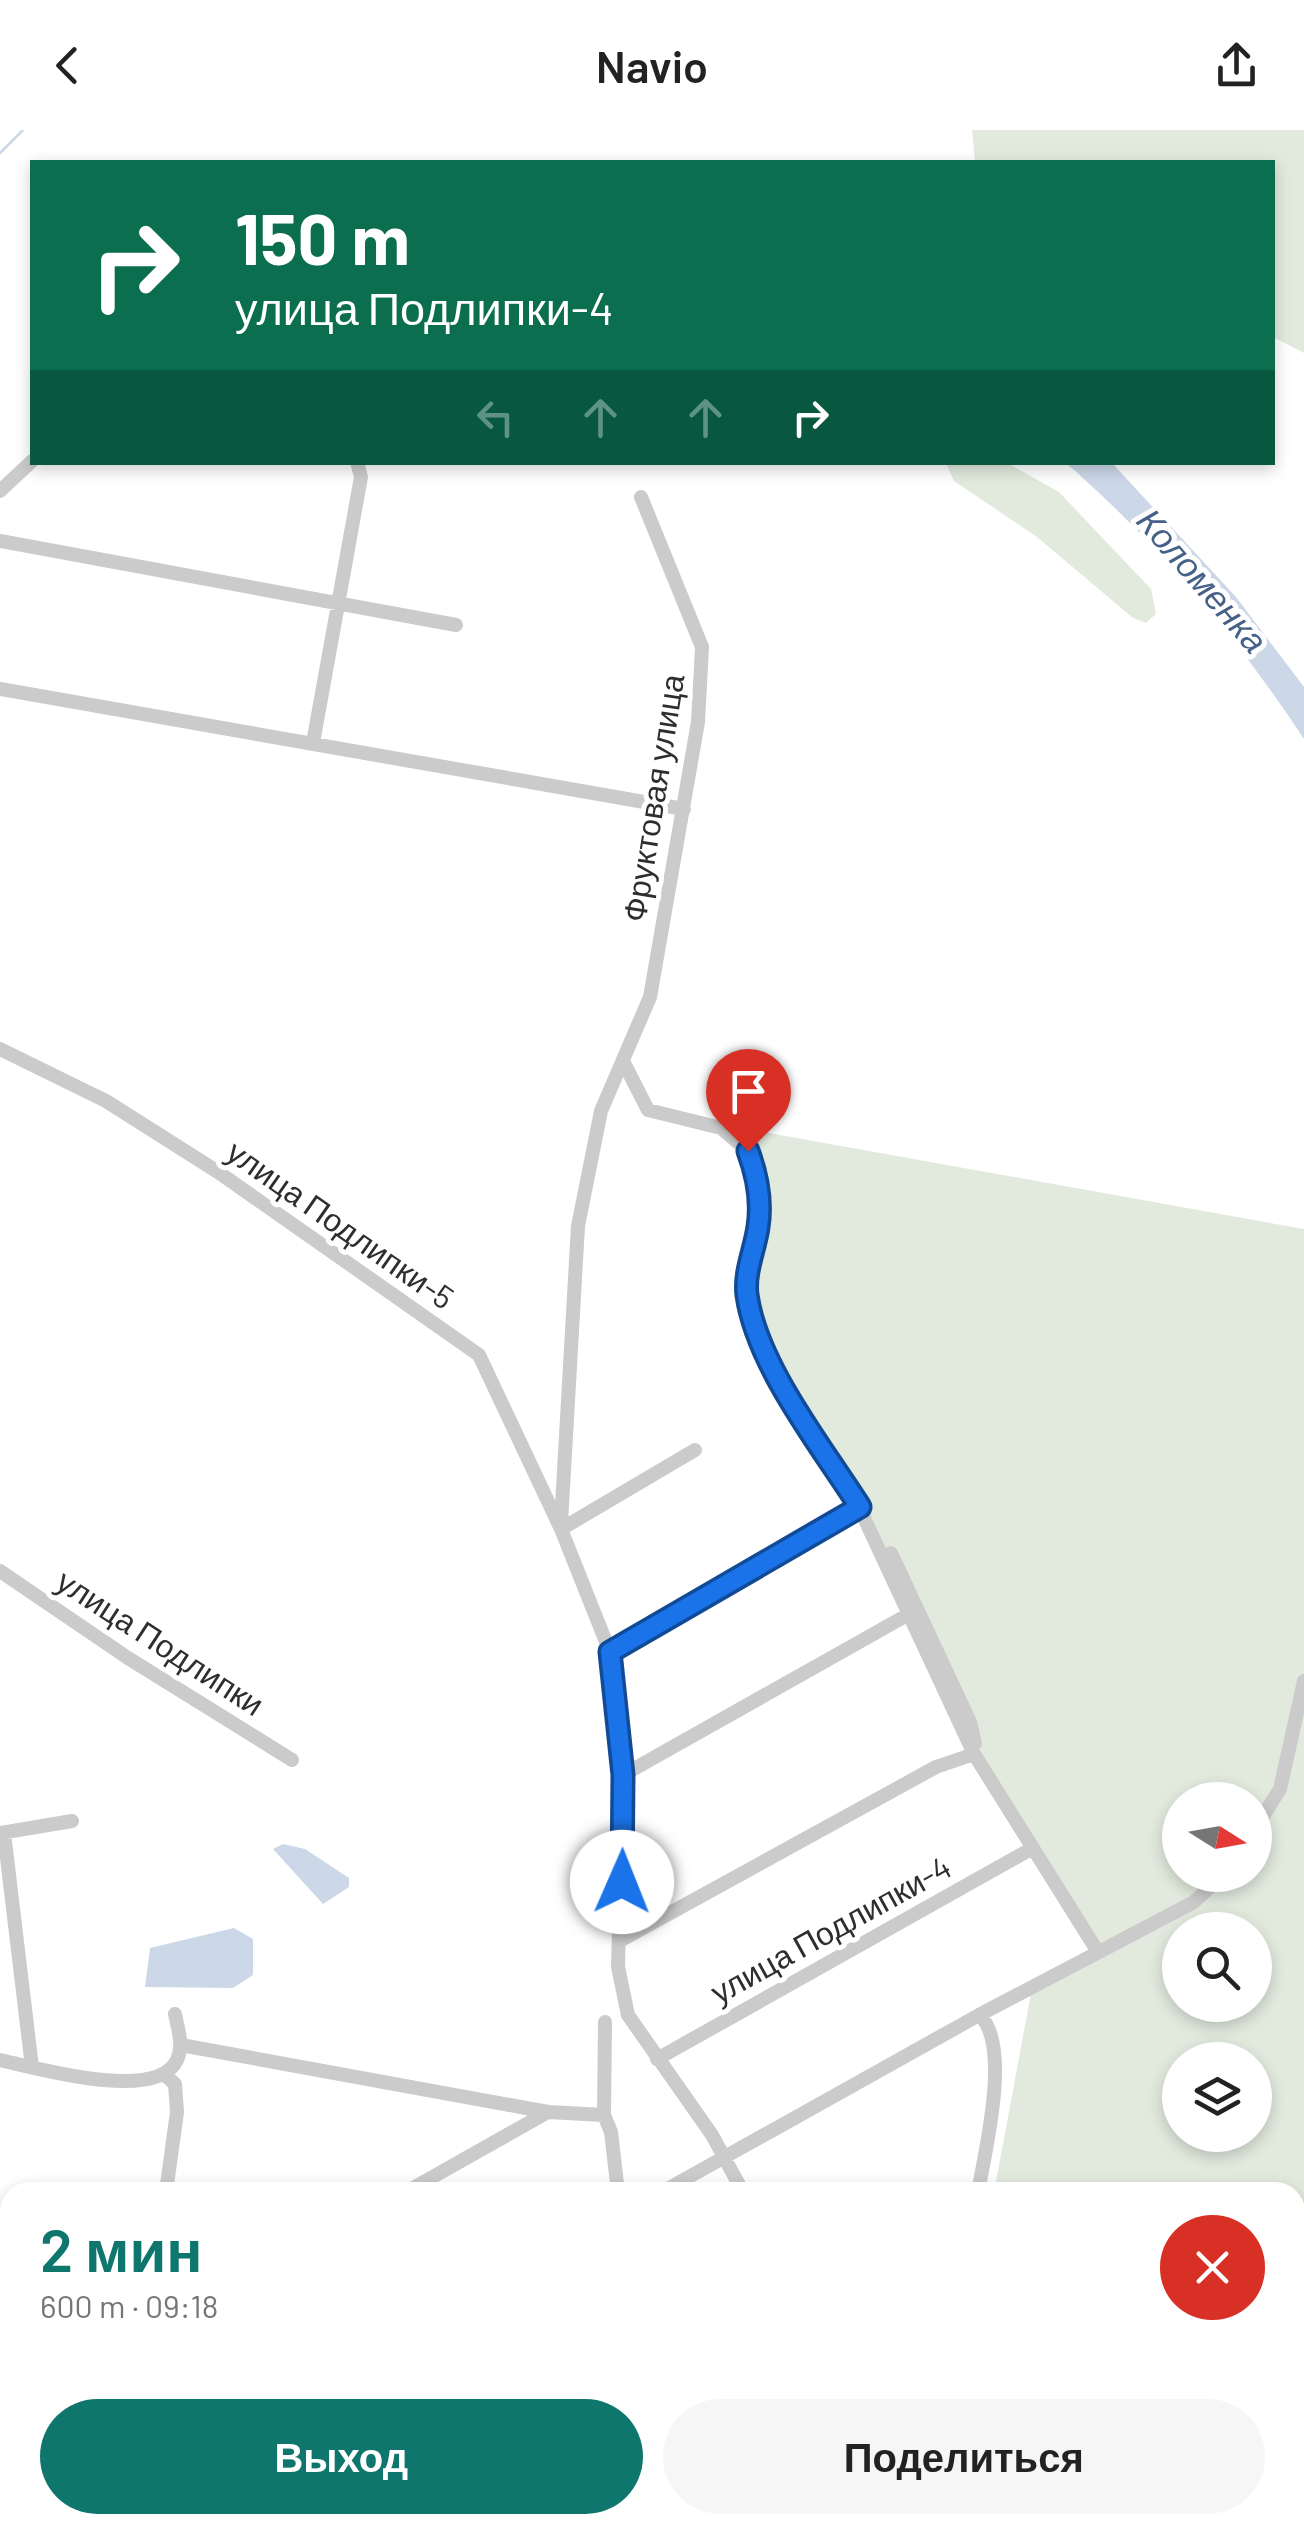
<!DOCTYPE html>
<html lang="ru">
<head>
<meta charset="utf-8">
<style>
  body { margin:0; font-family:Barlow,sans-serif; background:#f6f6f6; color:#222; height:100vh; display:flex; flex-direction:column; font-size:38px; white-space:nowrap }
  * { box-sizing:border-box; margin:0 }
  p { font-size:32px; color:#767676 }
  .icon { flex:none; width:55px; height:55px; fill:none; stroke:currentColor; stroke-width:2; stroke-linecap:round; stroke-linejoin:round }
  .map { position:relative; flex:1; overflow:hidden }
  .side { position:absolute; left:0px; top:2052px; width:1305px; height:352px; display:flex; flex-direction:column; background:#fff; border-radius:30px 30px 0 0; box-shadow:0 5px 15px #0003 }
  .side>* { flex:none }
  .guide { position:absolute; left:30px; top:30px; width:1245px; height:305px; border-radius:0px; box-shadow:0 5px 15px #0003; background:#0b6e4f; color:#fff; overflow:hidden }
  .needle { width:65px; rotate:101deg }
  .fabs { position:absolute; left:1162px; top:1652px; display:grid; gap:20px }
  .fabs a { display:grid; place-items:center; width:110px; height:110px; border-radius:50%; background:#fff; box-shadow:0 5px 15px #0003; font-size:50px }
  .pin { position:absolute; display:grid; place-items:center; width:85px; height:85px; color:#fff; margin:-102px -42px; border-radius:50% 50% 50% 0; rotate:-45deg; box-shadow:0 0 10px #0007 }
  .pin .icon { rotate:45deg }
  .me { position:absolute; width:110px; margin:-55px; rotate:1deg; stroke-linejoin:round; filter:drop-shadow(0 0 8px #0008) }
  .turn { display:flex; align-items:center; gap:35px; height:210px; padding:0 40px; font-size:45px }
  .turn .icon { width:130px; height:130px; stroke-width:2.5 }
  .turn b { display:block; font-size:70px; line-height:85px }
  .lanes { display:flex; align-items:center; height:95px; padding:0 40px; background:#0003; justify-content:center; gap:50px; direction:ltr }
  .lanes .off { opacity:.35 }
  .round { display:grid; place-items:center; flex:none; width:105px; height:105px; border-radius:52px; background:#f6f6f6 }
  .overview { display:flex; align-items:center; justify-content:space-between; height:170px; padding:0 40px }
  h1 { font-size:60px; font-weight:600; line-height:75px; color:#0f766e }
  .button { display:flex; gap:20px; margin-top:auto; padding:20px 40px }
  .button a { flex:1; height:115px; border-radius:60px; background:#0f766e; color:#fff; font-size:40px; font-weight:600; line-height:115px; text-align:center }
  .button a+a { background:#f6f6f6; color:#222 }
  header { display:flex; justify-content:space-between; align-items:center; height:130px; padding:0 40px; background:#fff; font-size:45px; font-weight:600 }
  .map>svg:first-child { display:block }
  .green { fill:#e2eade; fill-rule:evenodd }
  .water { fill:#ccd8e8 }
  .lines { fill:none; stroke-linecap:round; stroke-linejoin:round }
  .stream { stroke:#ccd8e8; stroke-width:2.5 }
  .minor { stroke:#cbcbcb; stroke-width:14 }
  .route-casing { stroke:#114b97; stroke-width:25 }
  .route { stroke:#1a73e8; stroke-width:18 }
  .labels { text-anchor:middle; stroke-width:10; stroke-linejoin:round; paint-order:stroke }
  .street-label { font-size:32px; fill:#2e2e2e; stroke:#fff }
  .water-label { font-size:35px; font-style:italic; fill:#456188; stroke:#fff }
</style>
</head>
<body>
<header><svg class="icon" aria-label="back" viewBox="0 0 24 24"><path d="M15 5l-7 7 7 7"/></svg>Navio<svg class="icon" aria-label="share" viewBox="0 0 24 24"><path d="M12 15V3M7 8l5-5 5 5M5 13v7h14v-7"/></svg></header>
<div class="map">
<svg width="1304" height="2403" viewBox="0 0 1304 2403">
  <rect width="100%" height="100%" fill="#fff"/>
  <path class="green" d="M972,0H1304V223L1273,207L1272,32H975Z
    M946,333H1007L1059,362L1151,459L1156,484L1146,493L1133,488L1037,407L954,351Z
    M747,999L1304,1099V2232L1295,2249V2062H994L1032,1858L1097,1823L1000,1668L859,1377L779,1236L750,1158L757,1044ZM1180,1670H1255V1745H1180ZM1180,1800H1255V1875H1180ZM1180,1930H1255V2005H1180Z
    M158,2395H344L343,2403H144Z"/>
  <path class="water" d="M1066,333H1112L1236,467L1304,557V609C1236,506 1159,414 1066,333Z
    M283,1714L305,1719L349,1748V1757L323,1774L273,1719Z
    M234,1798L253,1809V1845L233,1858L145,1857L150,1818Z"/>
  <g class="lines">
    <path class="stream" d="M0,23L23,0"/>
    <path class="minor" d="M0,361L32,331
      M0,411L456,495
      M0,559L684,679
      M313,613L361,347L357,332
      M0,919L106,971L218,1042L479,1225L561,1399L610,1522L620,1581L623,1645L618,1837L628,1885L712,2005L743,2062
      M624,933L648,980L721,998L748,1021L757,1044L758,1094L747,1165L760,1207L786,1261L859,1377L974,1624L1098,1822
      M561,1393L578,1096L601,981L650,867L698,592L702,517L641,367
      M561,1399L695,1320
      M891,1423L970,1592L975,1613
      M0,1441L128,1528L292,1630
      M610,1522L859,1377
      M623,1645L909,1484
      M1255,1699L1280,1659L1304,1551
      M0,1703L72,1691
      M4,1703L32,1937
      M621,1810L936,1637L974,1624
      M605,1892L604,1985L611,2002L618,2062
      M181,1915L548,1982L604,1985
      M657,1929L1031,1719
      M0,1930C36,1938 157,1973 177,1930C184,1915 178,1900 175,1884
      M165,1945L175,1954L177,1982L166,2062
      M406,2062L548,1982
      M662,2062L979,1885L1194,1772L1223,1745
      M793,2062H810
      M978,2062C985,2022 1012,1913 979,1885
      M259,2395V2403
      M696,2395L698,2403
      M855,2395L857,2403
      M108,2403L118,2395
      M343,2403L344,2395
      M386,2403L403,2395"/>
  </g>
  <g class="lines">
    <defs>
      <path id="route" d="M622,1752L623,1645L610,1522L860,1377C822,1317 757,1236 747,1165C744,1142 755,1119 758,1097C762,1071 757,1045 748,1021"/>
    </defs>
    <use href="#route" class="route-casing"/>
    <use href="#route" class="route"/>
  </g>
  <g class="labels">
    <g class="street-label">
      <text transform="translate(654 668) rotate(-81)" y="11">Фруктовая улица</text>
      <text transform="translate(340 1095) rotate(35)" y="11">улица Подлипки-5</text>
      <text transform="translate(160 1513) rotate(33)" y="11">улица Подлипки</text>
      <text transform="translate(831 1800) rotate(-29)" y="11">улица Подлипки-4</text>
    </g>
    <g class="water-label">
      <text transform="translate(1202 451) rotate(49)" y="12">Коломенка</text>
    </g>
  </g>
</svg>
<div class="fabs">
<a><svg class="needle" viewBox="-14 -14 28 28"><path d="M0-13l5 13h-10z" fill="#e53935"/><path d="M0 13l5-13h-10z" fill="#767676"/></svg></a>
<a><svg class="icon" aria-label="search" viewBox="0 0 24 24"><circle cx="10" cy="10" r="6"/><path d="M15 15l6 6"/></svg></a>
<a><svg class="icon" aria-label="layers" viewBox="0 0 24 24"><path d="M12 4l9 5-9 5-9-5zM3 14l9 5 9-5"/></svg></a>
</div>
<div class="pin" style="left:748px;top:1021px;background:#d93025"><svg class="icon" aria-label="arrive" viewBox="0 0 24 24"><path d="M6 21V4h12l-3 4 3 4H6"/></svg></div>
<svg class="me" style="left:622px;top:1752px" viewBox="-20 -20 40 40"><circle r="19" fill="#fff"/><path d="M0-13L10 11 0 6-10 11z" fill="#1a73e8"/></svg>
<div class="guide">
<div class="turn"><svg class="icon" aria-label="right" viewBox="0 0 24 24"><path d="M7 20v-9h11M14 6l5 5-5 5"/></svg><div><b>150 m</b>улица Подлипки-4</div></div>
<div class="lanes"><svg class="icon off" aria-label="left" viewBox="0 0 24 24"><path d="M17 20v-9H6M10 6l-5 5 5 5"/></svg><svg class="icon off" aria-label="ahead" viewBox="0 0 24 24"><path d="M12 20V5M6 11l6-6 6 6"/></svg><svg class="icon off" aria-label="ahead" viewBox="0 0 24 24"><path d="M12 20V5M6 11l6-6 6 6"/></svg><svg class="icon" aria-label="right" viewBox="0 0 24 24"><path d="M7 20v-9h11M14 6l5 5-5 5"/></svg></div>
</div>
<section class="side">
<div class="overview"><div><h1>2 мин</h1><p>600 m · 09:18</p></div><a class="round" style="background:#d93025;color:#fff"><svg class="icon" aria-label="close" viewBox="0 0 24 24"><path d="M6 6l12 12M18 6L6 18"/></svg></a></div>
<div class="button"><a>Выход</a><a>Поделиться</a></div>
</section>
</div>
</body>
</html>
